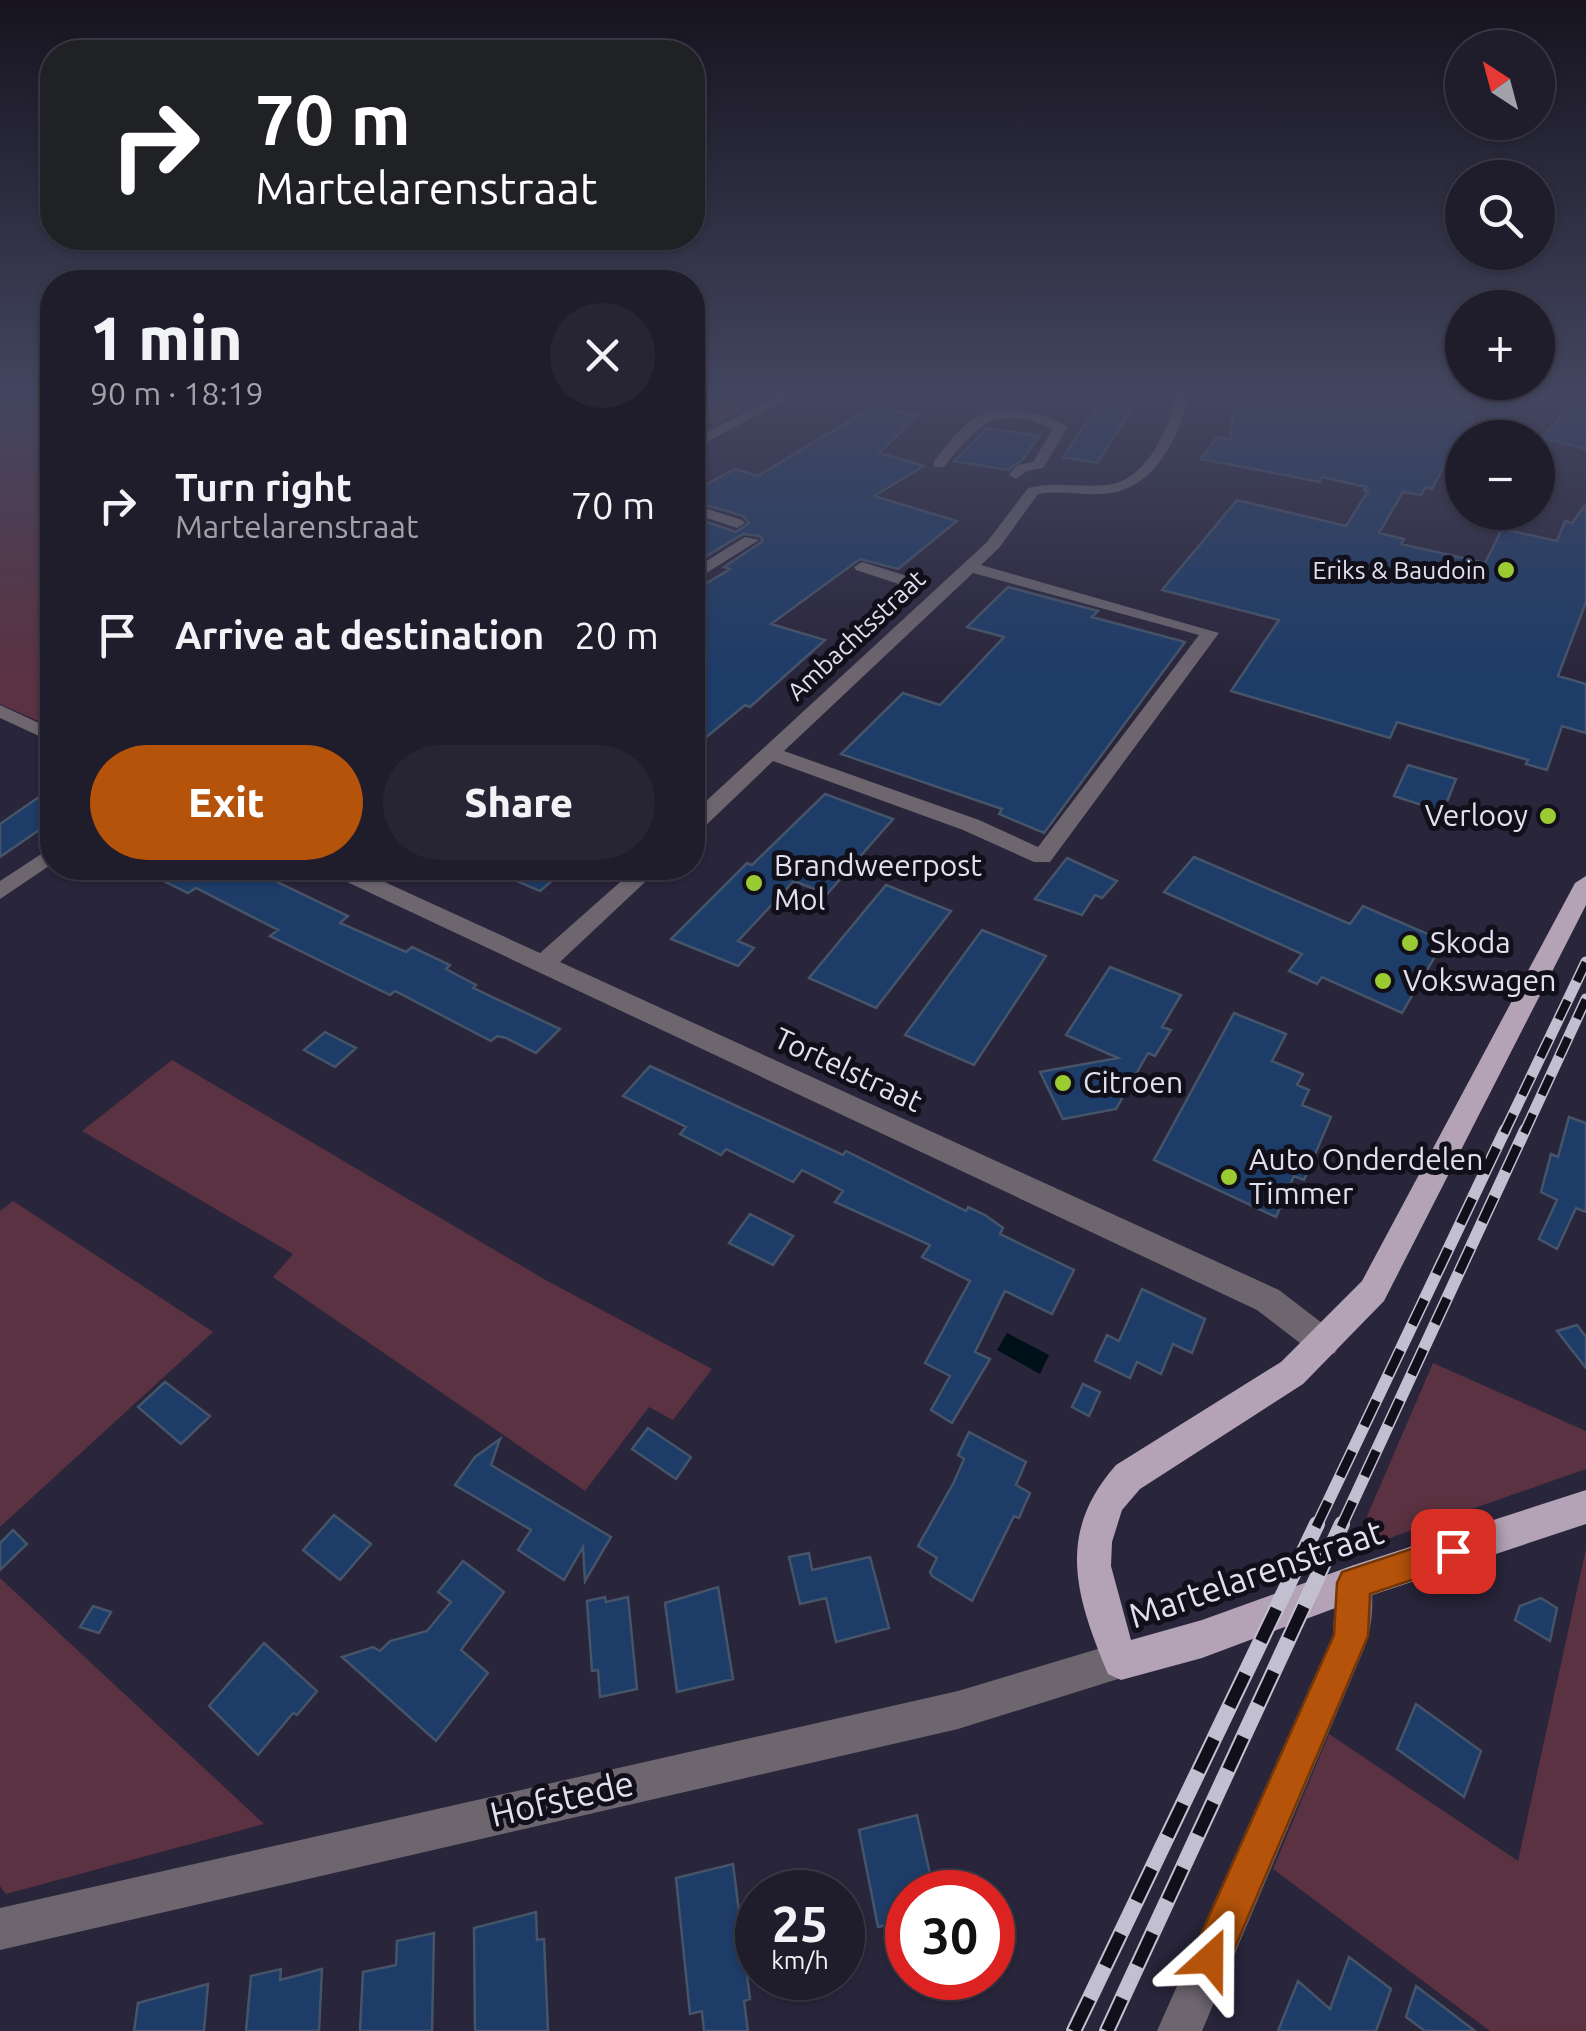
<!DOCTYPE html>
<html lang="en">
<head>
<meta charset="utf-8">
<style>
  body { margin:0; font-family:Ubuntu,sans-serif; background:#272534; color:#f1f3f6; height:100vh; display:flex; flex-direction:column; font-size:38px; white-space:nowrap }
  * { box-sizing:border-box; margin:0 }
  p { font-size:32px; color:#a1a1a9 }
  .icon { flex:none; width:55px; height:55px; fill:none; stroke:currentColor; stroke-width:2; stroke-linecap:round; stroke-linejoin:round }
  .map { position:relative; flex:1; overflow:hidden }
  .sheet { position:absolute; left:40px; top:270px; width:665px; height:610px; display:flex; flex-direction:column; background:#1f1c2c; border-radius:40px; box-shadow:0 2px 8px #0004,0 0 0 2px #3c3a48 }
  .sheet>* { flex:none }
  .hud { position:absolute; left:40px; top:40px; width:665px; height:210px; border-radius:40px; box-shadow:0 2px 8px #0004,0 0 0 2px #3c3a48; background:#202124; color:#fff; overflow:hidden }
  .needle { width:65px; rotate:324deg }
  .fabs { position:absolute; left:1445px; top:30px; display:grid; gap:20px }
  .fabs a { display:grid; place-items:center; width:110px; height:110px; border-radius:50%; background:#1f1c2c; box-shadow:0 2px 8px #0004,0 0 0 2px #3c3a48; font-size:50px }
  .speed { position:absolute; left:735px; top:1870px; display:flex; gap:20px; font-size:50px; font-weight:700; text-align:center }
  .speed>* { display:grid; place-content:center; width:130px; height:130px; border-radius:50%; background:#1f1c2c; box-shadow:0 2px 8px #0004,0 0 0 2px #3c3a48; line-height:1 }
  .speed small { font-size:25px; font-weight:400 }
  .speed .limit { border:15px solid #d22; background:#fff; color:#111 }
  .pin { position:absolute; display:grid; place-items:center; width:85px; height:85px; color:#fff; margin:-42px; border-radius:20px; box-shadow:0 5px 15px #0006 }
  .me { position:absolute; width:110px; margin:-55px; rotate:24deg; stroke-linejoin:round; filter:drop-shadow(0 0 8px #0008) }
  .turn { display:flex; align-items:center; gap:35px; height:210px; padding:0 50px; font-size:45px }
  .turn .icon { width:130px; height:130px; stroke-width:2.5 }
  .turn b { display:block; font-size:70px; line-height:85px }
  .round { display:grid; place-items:center; flex:none; width:105px; height:105px; border-radius:52px; background:#272534 }
  .summary { display:flex; align-items:center; justify-content:space-between; height:170px; padding:0 50px }
  h1 { font-size:60px; font-weight:800; line-height:75px }
  .primary-button { display:flex; gap:20px; margin-top:auto; padding:20px 50px }
  .primary-button a { flex:1; height:115px; border-radius:60px; background:#b45309; color:#fff; font-size:40px; font-weight:800; line-height:115px; text-align:center }
  .primary-button a+a { background:#272534; color:#f1f3f6 }
  ul { padding:0; list-style:none }
  li { display:flex; align-items:center; gap:30px; height:130px; padding:0 50px }
  li div { flex:1 }
  li b { display:block; font-size:38px }
  li em { font-style:normal }
  .map>svg:first-child { display:block }
  .green { fill:#5b3241 }
  .water { fill:#001019 }
  .building { fill:#1d3c68; stroke:#465469; stroke-width:2.5 }
  .lines { fill:none; stroke-linecap:round; stroke-linejoin:round }
  .minor { fill:#6e666f; fill-rule:evenodd }
  .major { fill:#b4a3b6; fill-rule:evenodd }
  .rail-far2-casing { stroke:#c2c0d0; stroke-width:11 }
  .rail-far1-casing { stroke:#c2c0d0; stroke-width:12 }
  .rail-casing { stroke:#c2c0d0; stroke-width:16 }
  .rail-far2 { stroke:#11101a; stroke-width:8; stroke-dasharray:21; stroke-linecap:butt }
  .rail-far1 { stroke:#11101a; stroke-width:9; stroke-dasharray:28; stroke-linecap:butt }
  .rail { stroke:#11101a; stroke-width:12; stroke-dasharray:36; stroke-linecap:butt }
  .route { fill:#b45309; stroke:#753606; stroke-width:2.5 }
  .poi-dot { fill:#9bcb33; stroke:#11101a; stroke-width:4 }
  .labels { text-anchor:middle; stroke-width:10; stroke-linejoin:round; paint-order:stroke }
  .far-poi-label { font-size:25px; fill:#e2e0ef; stroke:#11101a; text-anchor:end }
  .far-street-label { font-size:25px; fill:#e2e0ef; stroke:#11101a }
  .poi-label { font-size:30px; fill:#e2e0ef; stroke:#11101a; text-anchor:start }
  .street-label { font-size:30px; fill:#e2e0ef; stroke:#11101a }
  .near-street-label { font-size:35px; fill:#e2e0ef; stroke:#11101a }
</style>
</head>
<body>
<div class="map">
<svg width="1586" height="2031" viewBox="0 0 1586 2031">
  <rect width="100%" height="100%" fill="#29253b"/>
  <path class="green" d="M0,398H52V727L0,704Z
    M693,398H726L753,405L715,424L693,417Z
    M172,1060L544,1279L712,1369L673,1420L649,1407L585,1491L273,1277L293,1254L82,1131Z
    M13,1201L213,1332L0,1527V1211Z
    M1433,1363L1586,1431V1469L1367,1546L1365,1521Z
    M1586,1549V2031H1490L1273,1869L1329,1734L1518,1861Z
    M0,1578L264,1824L6,1894L0,1886Z"/>
  <path class="water" d="M1007,1333L1049,1355L1040,1374L997,1350Z"/>
  <path class="building" d="M1102,398H1139L1097,463L1063,457Z
    M1235,398H1467L1476,438H1462V452L1452,451L1432,489L1426,487L1421,495L1403,492L1379,533L1404,539L1401,544L1485,563L1502,529L1557,541L1565,521L1572,523L1586,504V602L1558,676L1586,684V733L1562,726L1547,770L1526,764L1528,760L1397,722L1390,738L1231,691L1279,620L1162,590L1237,500L1346,526L1368,491L1364,490L1366,487L1322,477L1320,482L1201,459L1217,437L1230,440Z
    M1572,405L1586,408V449L1542,438Z
    M872,407L918,415L879,453L924,466L874,496L957,521L898,569L860,559L771,624L825,640L750,707L745,705L692,749V592L730,569L724,567L763,541L760,536L743,534L702,559L692,556V517L736,532L749,523L743,516L692,501V492L735,469L758,476Z
    M987,428L1039,436L1022,460L1008,470L954,461Z
    M1008,587L1098,611L1092,617L1185,642L1044,833L999,814L1002,809L841,754L903,693L940,705L1004,637L967,627Z
    M1408,765L1456,779L1443,812L1394,796Z
    M52,788V821L0,857V824Z
    M825,794L893,819L827,894L794,881L738,941L754,948L738,966L671,939L747,863L752,865Z
    M1194,857L1350,924L1363,906L1444,941L1402,1013L1322,977L1317,984L1289,971L1302,954L1164,892Z
    M1067,858L1117,881L1102,898L1095,895L1082,915L1035,899Z
    M137,868H248L348,916L340,923L406,952L412,947L450,965L446,969L476,985L473,988L560,1029L536,1053L506,1038L497,1036L491,1041L395,991L390,995L270,936L278,930L196,888L188,893Z
    M486,868H567L540,891Z
    M886,885L951,911L876,1008L809,978Z
    M982,930L1046,956L974,1065L905,1035Z
    M1110,967L1181,995L1162,1027L1171,1030L1155,1056L1148,1053L1116,1109L1063,1119L1040,1072L1118,1058L1066,1035Z
    M1234,1013L1286,1034L1272,1061L1303,1074L1297,1085L1309,1090L1302,1105L1331,1117L1304,1180L1294,1176L1276,1217L1154,1160Z
    M325,1032L356,1048L335,1067L304,1050Z
    M650,1066L843,1155L846,1151L966,1211L968,1207L985,1215L1003,1228L1000,1234L1074,1270L1052,1314L1005,1291L975,1352L990,1359L952,1423L931,1410L950,1376L925,1363L970,1281L922,1257L930,1245L835,1202L843,1191L802,1170L793,1182L726,1149L721,1155L680,1134L686,1127L623,1096Z
    M1569,1117L1586,1123V1212L1576,1208L1557,1249L1539,1239L1557,1200L1541,1192L1551,1154L1558,1157Z
    M750,1214L793,1236L773,1265L729,1243Z
    M1142,1289L1205,1319L1192,1353L1173,1344L1161,1374L1137,1362L1130,1378L1095,1361L1107,1335L1119,1341Z
    M1577,1325L1586,1337V1368L1557,1331Z
    M165,1382L210,1416L181,1444L138,1407Z
    M1083,1384L1100,1392L1089,1416L1072,1407Z
    M648,1428L691,1457L676,1479L632,1449Z
    M969,1432L1026,1462L1016,1485L1030,1493L1019,1518L1014,1516L972,1601L932,1576L930,1572L937,1558L918,1546L954,1482L964,1459L958,1455Z
    M500,1439L491,1465L611,1537L585,1581L583,1547L564,1580L518,1550L531,1530L455,1485L475,1457Z
    M334,1515L371,1544L340,1580L303,1550Z
    M13,1530L27,1544L0,1570V1543Z
    M809,1553L812,1570L870,1557L889,1628L836,1642L826,1598L800,1604L789,1557Z
    M463,1561L504,1592L461,1650L488,1673L436,1741L342,1657L373,1647L380,1651L390,1641L427,1631L451,1602L438,1592Z
    M718,1587L733,1679L677,1692L665,1603Z
    M605,1597L606,1602L628,1597L637,1689L600,1697L598,1670L592,1671L587,1601Z
    M1541,1598L1557,1608L1550,1641L1515,1620L1520,1606Z
    M93,1606L111,1612L99,1633L80,1627Z
    M264,1643L317,1691L297,1715L293,1713L258,1755L209,1706Z
    M1416,1704L1481,1751L1464,1797L1397,1749Z
    M917,1815L934,1892H908V1920L878,1927L859,1830Z
    M733,1864L750,1999L744,2001L748,2031H704L702,2011L690,2014L676,1878Z
    M536,1912L537,1940L544,1939L548,2031H475L474,1928Z
    M434,1933L432,2031H360L363,1972L396,1965L397,1941Z
    M1349,1957L1391,1989L1376,2031H1278L1298,1981L1330,2009Z
    M281,1969L280,1980L322,1969L319,2031H246L251,1976Z
    M208,1984L204,2031H134L138,2003Z
    M1416,1986L1475,2031H1425L1406,2017Z"/>
  <g class="lines">
    <path class="minor" d="M773,398H789L692,450V440Z
      M1176,398H1188C1178,442 1151,493 1101,494C1079,495 1059,490 1038,494L999,548L981,565L1219,633L1050,862H1034L963,830L773,761L700,831L692,833V814L987,542L1028,488C1055,481 1079,488 1106,485C1146,482 1167,431 1176,398ZM973,573L1199,635L1038,847L979,820L784,751Z
      M1012,409L1048,417L1068,427L1043,468L1027,471L1016,479L1009,475L1017,465L1033,462L1053,429C994,404 980,422 944,467H934V461C957,433 972,408 1012,409Z
      M692,504L742,520L745,523L737,528L692,513Z
      M745,537L759,540L692,582V570Z
      M862,562L920,580L922,584L914,589L856,570L854,567Z
      M0,705L52,729V742L0,718Z
      M52,847V864L0,899V881Z
      M325,868H354L540,953L636,868H660L560,962L1279,1290L1335,1333L1340,1343L1335,1353L1324,1357L1313,1353L1257,1310L328,873Z
      M1354,1565L1367,1570C1376,1592 1373,1627 1364,1649L1202,2031H1157L1333,1635L1336,1583L1341,1570Z
      M1121,1642L1134,1648L1140,1661L1134,1674L958,1729L0,1950V1908L958,1691Z"/>
    <path class="major" d="M1586,876V905L1384,1301L1303,1384L1140,1489L1122,1510L1112,1542L1111,1566L1131,1640L1202,1620L1354,1565L1586,1490V1524L1354,1601L1202,1658L1121,1680L1108,1674C1076,1597 1055,1534 1116,1465L1281,1362L1362,1281L1575,883Z"/>
    <defs>
      <path id="rail-far2" d="M1504,1133L1586,962
        M1524,1133L1586,999"/>
      <path id="rail-far1" d="M1316,1527L1505,1130
        M1341,1527L1525,1130"/>
      <path id="rail" d="M1074,2031L1317,1524
        M1107,2031L1342,1524"/>
    </defs>
    <use href="#rail-far2" class="rail-far2-casing"/>
    <use href="#rail-far1" class="rail-far1-casing"/>
    <use href="#rail" class="rail-casing"/>
    <use href="#rail-far2" class="rail-far2"/>
    <use href="#rail-far1" class="rail-far1"/>
    <use href="#rail" class="rail"/>
  </g>
  <linearGradient id="sky" x2="0" y2="1"><stop stop-color="#171420"/><stop offset="0.58" stop-color="#434660"/><stop offset="1" stop-color="#434660" stop-opacity="0"/></linearGradient>
  <rect width="1586" height="682" fill="url(#sky)"/>
  <path class="route" d="M1453,1535L1465,1539L1469,1551L1465,1562L1370,1594L1368,1636L1224,1973L1210,1979L1196,1973L1190,1959L1334,1635L1337,1583L1342,1572Z"/>
  <g class="poi-dot">
    <circle cx="1506" cy="570" r="10"/>
    <circle cx="1548" cy="816" r="10"/>
    <circle cx="754" cy="883" r="10"/>
    <circle cx="1410" cy="943" r="10"/>
    <circle cx="1383" cy="981" r="10"/>
    <circle cx="1063" cy="1083" r="10"/>
    <circle cx="1229" cy="1177" r="10"/>
  </g>
  <g class="labels">
    <g class="far-poi-label">
      <text x="1486" y="579">Eriks &amp; Baudoin</text>
    </g>
    <g class="far-street-label">
      <text transform="translate(856 635) rotate(-43)" y="9">Ambachtsstraat</text>
    </g>
    <g class="poi-label">
      <text x="1528" y="826" text-anchor="end">Verlooy</text>
      <text x="774" y="876">Brandweerpost<tspan x="774" dy="34">Mol</tspan></text>
      <text x="1430" y="953">Skoda</text>
      <text x="1403" y="991">Vokswagen</text>
      <text x="1083" y="1093">Citroen</text>
      <text x="1249" y="1170">Auto Onderdelen<tspan x="1249" dy="34">Timmer</tspan></text>
    </g>
    <g class="street-label">
      <text transform="translate(848 1070) rotate(25)" y="10">Tortelstraat</text>
    </g>
    <g class="near-street-label">
      <text transform="translate(1256 1574) rotate(-19)" y="12">Martelarenstraat</text>
      <text transform="translate(562 1799) rotate(-13)" y="12">Hofstede</text>
    </g>
  </g>
</svg>
<div class="fabs">
<a><svg class="needle" viewBox="-14 -14 28 28"><path d="M0-13l5 13h-10z" fill="#e53935"/><path d="M0 13l5-13h-10z" fill="#a1a1a9"/></svg></a>
<a><svg class="icon" aria-label="search" viewBox="0 0 24 24"><circle cx="10" cy="10" r="6"/><path d="M15 15l6 6"/></svg></a>
<a>+</a>
<a>−</a>
</div>
<div class="speed"><div>25<small>km/h</small></div><div class="limit">30</div></div>
<div class="pin" style="left:1453px;top:1551px;background:#d93025"><svg class="icon" aria-label="arrive" viewBox="0 0 24 24"><path d="M6 21V4h12l-3 4 3 4H6"/></svg></div>
<svg class="me" style="left:1210px;top:1959px" viewBox="-20 -20 40 40"><path d="M0-17L14 15 0 8-14 15z" fill="#b45309" stroke="#fff" stroke-width="4"/></svg>
<div class="hud">
<div class="turn"><svg class="icon" aria-label="right" viewBox="0 0 24 24"><path d="M7 20v-9h11M14 6l5 5-5 5"/></svg><div><b>70 m</b>Martelarenstraat</div></div>
</div>
<section class="sheet">
<div class="summary"><div><h1>1 min</h1><p>90 m · 18:19</p></div><a class="round"><svg class="icon" aria-label="close" viewBox="0 0 24 24"><path d="M6 6l12 12M18 6L6 18"/></svg></a></div>
<ul>
<li><svg class="icon" aria-label="right" viewBox="0 0 24 24"><path d="M7 20v-9h11M14 6l5 5-5 5"/></svg><div><b>Turn right</b><p>Martelarenstraat</p></div><em>70 m</em></li>
<li><svg class="icon" aria-label="arrive" viewBox="0 0 24 24"><path d="M6 21V4h12l-3 4 3 4H6"/></svg><div><b>Arrive at destination</b></div><em>20 m</em></li>
</ul>
<div class="primary-button"><a>Exit</a><a>Share</a></div>
</section>
</div>
</body>
</html>
